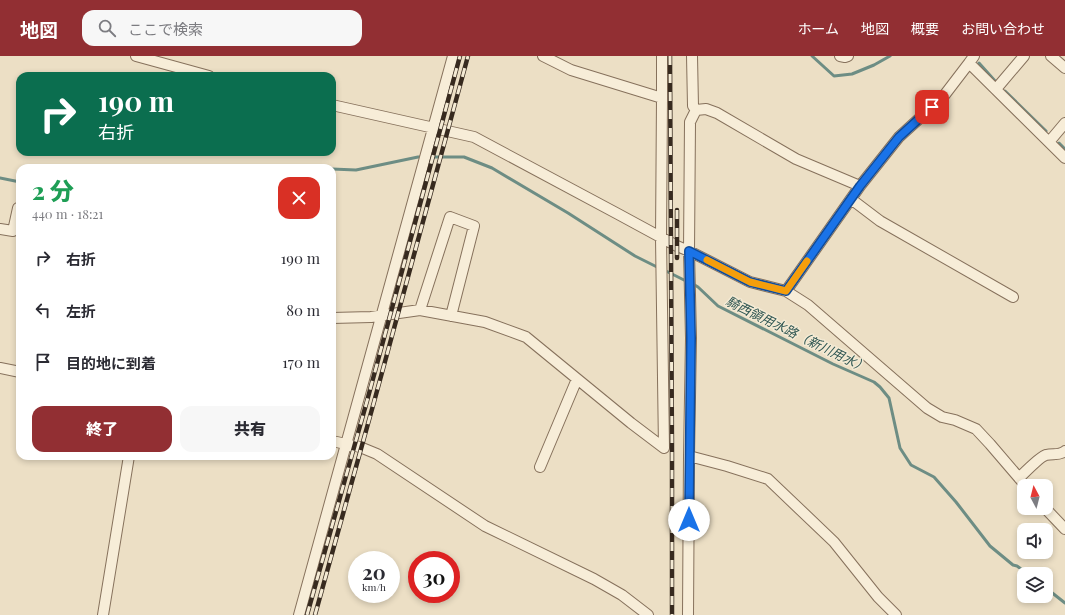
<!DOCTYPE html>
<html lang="ja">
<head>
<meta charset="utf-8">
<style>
  body { margin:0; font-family:"Playfair Display","Noto Sans JP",serif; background:#f7f7f7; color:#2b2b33; height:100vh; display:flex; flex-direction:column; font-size:15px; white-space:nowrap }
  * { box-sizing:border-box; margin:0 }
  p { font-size:13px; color:#7c7c81 }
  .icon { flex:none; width:22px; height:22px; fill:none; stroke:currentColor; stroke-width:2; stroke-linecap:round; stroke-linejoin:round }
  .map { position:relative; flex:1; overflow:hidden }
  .side { position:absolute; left:16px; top:108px; width:320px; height:296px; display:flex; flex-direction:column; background:#fff; border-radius:12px; box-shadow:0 2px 6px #0003 }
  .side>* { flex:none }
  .banner { position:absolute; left:16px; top:16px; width:320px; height:84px; border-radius:12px; box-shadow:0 2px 6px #0003; background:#0b6e4f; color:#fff; overflow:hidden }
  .needle { width:26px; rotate:353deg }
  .tools { position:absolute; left:1017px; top:423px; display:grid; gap:8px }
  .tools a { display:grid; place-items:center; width:36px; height:36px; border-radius:8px; background:#fff; box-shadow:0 2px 6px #0003; font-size:20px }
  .speed { position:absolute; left:348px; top:495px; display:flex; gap:8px; font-size:20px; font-weight:700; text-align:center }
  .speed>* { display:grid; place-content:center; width:52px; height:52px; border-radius:50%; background:#fff; box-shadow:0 2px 6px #0003; line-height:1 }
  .speed small { font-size:10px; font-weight:400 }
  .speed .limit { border:6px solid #d22; background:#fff; color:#111 }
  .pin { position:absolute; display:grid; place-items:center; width:34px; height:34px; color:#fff; margin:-17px; border-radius:8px; box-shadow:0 2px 6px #0006 }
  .me { position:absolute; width:44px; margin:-22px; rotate:0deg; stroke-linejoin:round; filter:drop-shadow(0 0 3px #0008) }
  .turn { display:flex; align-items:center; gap:14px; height:84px; padding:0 16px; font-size:18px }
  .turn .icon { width:52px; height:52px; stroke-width:2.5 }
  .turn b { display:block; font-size:28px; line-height:34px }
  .round { display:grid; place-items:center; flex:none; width:42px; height:42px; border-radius:12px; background:#f7f7f7 }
  .head { display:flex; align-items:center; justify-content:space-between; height:68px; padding:0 16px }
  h1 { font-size:24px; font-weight:800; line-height:30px; color:#1e9e55 }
  .cta { display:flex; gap:8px; margin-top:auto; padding:8px 16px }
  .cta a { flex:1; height:46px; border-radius:12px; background:#922f33; color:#fff; font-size:16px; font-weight:800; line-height:46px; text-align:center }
  .cta a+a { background:#f7f7f7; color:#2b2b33 }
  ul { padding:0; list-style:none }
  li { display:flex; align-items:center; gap:12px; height:52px; padding:0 16px }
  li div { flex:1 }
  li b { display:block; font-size:15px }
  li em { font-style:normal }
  header { display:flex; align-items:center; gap:24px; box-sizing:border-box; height:56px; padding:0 20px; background:#922f33; color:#fff }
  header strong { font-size:19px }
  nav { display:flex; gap:22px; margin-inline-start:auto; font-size:14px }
  .search { width:280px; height:36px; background:#f7f7f7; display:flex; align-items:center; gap:10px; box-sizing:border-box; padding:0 14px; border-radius:12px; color:#7c7c81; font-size:15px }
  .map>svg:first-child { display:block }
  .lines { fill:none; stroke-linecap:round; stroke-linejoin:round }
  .stream { stroke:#6d8d84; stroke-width:3 }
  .minor-casing { stroke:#86715c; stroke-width:12 }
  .minor { stroke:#f7edd8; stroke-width:10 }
  .rail-casing { stroke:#372a1f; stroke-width:4.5 }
  .rail { stroke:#f4ead4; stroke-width:3; stroke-dasharray:9; stroke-linecap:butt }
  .route-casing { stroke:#114b97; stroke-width:10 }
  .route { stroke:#1a73e8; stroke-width:7 }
  .slow { stroke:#f59e0b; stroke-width:7 }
  .labels { text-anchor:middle; stroke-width:3; stroke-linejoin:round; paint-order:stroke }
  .water-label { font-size:13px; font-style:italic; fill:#2f5652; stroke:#f4ead4 }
</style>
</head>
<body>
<header>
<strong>地図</strong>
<div class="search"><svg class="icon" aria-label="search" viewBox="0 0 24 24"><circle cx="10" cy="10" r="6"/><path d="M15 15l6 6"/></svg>ここで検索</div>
<nav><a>ホーム</a><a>地図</a><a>概要</a><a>お問い合わせ</a></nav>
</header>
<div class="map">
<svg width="1065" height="559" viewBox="0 0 1065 559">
  <rect width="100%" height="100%" fill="#ecdfc5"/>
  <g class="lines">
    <path class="stream" d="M812,0L834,20L852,18L874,9L890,0
      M979,7L996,26
      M1005,35L1046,75
      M1059,87L1065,93
      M332,113L356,114L418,101H464L492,112L568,157L635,200L659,212
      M0,122L20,126
      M664,214L688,226
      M693,228L698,231L718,250L833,308L874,326L880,331L889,342L900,392L911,409L934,421L956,446L990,490L1013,509L1017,510L1028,518
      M1046,532L1065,547"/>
    <defs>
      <path id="minor" d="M136,0L209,20
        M543,0L571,14L662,42L661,182L664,392
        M692,0L693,50L696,54
        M840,0L845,1L848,0
        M1051,0L1065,12
        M969,7L1065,102
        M996,33L1024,0
        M662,42V0
        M332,49L474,81L618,158L677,190L689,195L750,226L786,235L808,249L927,352L942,361L955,364L976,373L990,388L1026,430
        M1049,86L1065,67
        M851,143L880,165L1013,241
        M0,173L13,175L18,152
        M786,235L860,130L899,81L943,41L969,7L974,0
        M420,254L450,161L474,170L451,260
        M332,262L371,261L420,254L485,266L526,281L631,367L664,392
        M0,312L20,316
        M332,385L360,391L377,398L485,470L594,523L622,539L648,559
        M689,400L727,410L768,423L834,486L878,541L896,559
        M540,411L577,323
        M1019,422C1024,417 1041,400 1046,399C1053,397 1059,400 1065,395
        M1045,452L1065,473
        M103,559L129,400
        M299,559L453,0
        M688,559L689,400L691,282L689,195L690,66L696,54L706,53L717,57L796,103L860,130"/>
    </defs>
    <use href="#minor" class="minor-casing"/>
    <use href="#minor" class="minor"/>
    <defs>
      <path id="rail" d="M670,0L672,397V559
        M677,154V202
        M307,559L367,345L460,0
        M315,559L374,346L468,0"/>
    </defs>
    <use href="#rail" class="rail-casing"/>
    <use href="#rail" class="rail"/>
  </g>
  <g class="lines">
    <defs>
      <path id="route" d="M689,464L691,282L689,195L750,226L786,235L860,130L899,81L932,51"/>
    </defs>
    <use href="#route" class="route-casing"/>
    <use href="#route" class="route"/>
    <path class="slow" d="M707,204L750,226L786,235L807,205"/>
  </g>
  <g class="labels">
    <g class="water-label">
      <text transform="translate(797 278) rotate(26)" y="5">騎西領用水路（新川用水）</text>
    </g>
  </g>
</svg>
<div class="tools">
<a><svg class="needle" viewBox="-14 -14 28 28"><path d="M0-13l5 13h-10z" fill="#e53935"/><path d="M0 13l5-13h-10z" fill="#7c7c81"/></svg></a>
<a><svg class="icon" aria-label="sound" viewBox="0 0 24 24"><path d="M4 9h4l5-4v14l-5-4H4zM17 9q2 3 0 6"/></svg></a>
<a><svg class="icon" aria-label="layers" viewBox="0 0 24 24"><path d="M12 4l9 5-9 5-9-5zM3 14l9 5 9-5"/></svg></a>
</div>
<div class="speed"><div>20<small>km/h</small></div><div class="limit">30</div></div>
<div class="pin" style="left:932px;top:51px;background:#d93025"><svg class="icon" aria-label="arrive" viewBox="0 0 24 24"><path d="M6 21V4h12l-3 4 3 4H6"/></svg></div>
<svg class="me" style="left:689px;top:464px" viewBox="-20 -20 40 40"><circle r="19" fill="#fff"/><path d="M0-13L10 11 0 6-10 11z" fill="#1a73e8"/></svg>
<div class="banner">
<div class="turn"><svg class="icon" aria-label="right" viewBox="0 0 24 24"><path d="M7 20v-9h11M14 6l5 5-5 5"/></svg><div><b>190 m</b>右折</div></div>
</div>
<section class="side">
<div class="head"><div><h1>2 分</h1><p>440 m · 18:21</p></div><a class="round" style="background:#d93025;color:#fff"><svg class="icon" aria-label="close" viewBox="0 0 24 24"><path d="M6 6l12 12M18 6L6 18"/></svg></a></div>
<ul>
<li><svg class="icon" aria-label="right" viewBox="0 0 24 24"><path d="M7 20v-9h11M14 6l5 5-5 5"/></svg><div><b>右折</b></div><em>190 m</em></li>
<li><svg class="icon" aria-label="left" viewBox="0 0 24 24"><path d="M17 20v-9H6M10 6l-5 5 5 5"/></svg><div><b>左折</b></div><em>80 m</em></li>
<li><svg class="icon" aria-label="arrive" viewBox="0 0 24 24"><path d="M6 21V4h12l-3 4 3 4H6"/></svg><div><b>目的地に到着</b></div><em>170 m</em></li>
</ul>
<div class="cta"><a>終了</a><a>共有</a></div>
</section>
</div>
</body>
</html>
